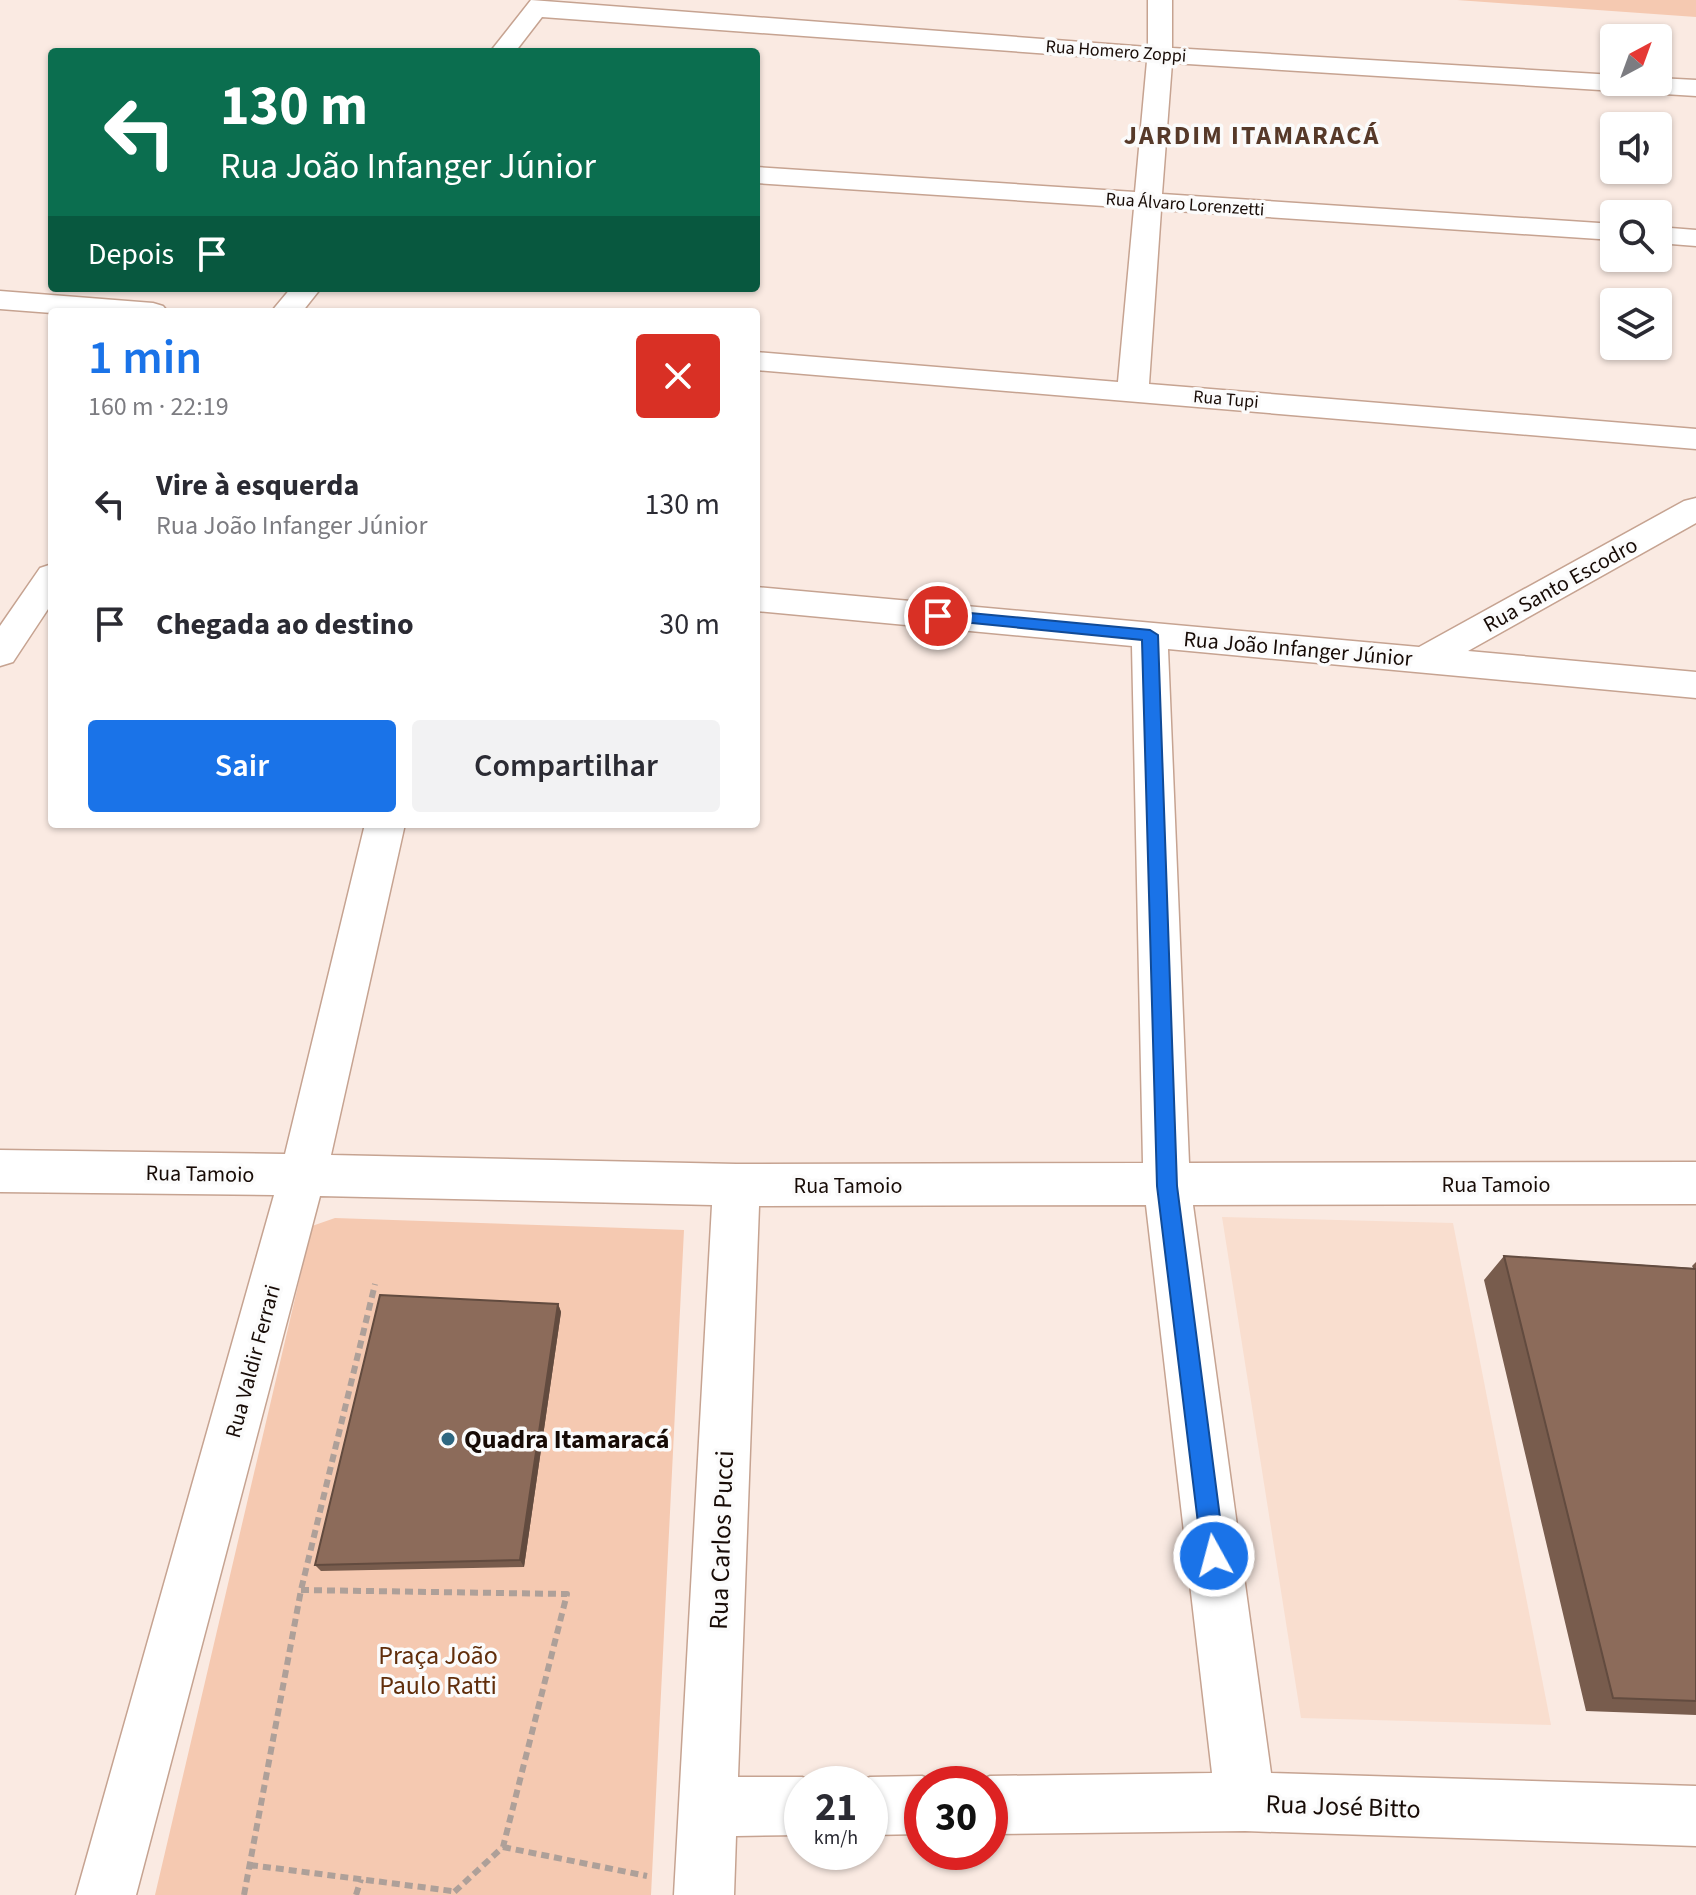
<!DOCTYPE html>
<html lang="pt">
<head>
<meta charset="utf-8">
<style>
  body { margin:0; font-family:"Source Sans 3",sans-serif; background:#f2f2f3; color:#2b2b33; height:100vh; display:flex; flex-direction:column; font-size:30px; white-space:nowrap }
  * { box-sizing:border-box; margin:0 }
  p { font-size:26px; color:#7c7c81 }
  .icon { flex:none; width:44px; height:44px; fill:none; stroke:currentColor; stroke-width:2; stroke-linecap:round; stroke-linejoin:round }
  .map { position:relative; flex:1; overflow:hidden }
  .panel { position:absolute; left:48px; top:308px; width:712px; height:520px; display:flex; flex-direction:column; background:#fff; border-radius:8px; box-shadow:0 2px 6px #0004 }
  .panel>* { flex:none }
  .hud { position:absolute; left:48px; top:48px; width:712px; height:244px; border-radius:8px; box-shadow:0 2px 6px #0004; background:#0b6e4f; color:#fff; overflow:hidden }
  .needle { width:52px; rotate:41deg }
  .tools { position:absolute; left:1600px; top:24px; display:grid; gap:16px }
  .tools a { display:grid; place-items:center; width:72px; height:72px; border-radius:8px; background:#fff; box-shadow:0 2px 6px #0004; font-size:40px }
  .speed { position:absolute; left:784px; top:1766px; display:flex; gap:16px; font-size:40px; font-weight:700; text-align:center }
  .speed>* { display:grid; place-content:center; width:104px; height:104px; border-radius:50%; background:#fff; box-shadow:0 2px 6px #0004; line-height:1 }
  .speed small { font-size:20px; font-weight:400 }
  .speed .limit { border:12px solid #d22; background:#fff; color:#111 }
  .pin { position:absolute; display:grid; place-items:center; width:68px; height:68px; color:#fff; margin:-34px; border:4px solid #fff; border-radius:50%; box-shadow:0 2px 8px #0007 }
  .me { position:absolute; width:88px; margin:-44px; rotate:353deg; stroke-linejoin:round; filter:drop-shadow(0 0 6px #0008) }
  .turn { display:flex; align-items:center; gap:28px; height:168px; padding:0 40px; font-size:36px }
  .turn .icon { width:104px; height:104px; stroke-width:2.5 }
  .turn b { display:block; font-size:56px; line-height:68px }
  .then { display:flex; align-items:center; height:76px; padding:0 40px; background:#0003; gap:16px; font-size:30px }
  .round { display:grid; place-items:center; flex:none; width:84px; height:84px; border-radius:8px; background:#f2f2f3 }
  .headline { display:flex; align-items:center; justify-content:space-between; height:136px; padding:0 40px }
  h1 { font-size:48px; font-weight:600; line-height:60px; color:#1a73e8 }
  .button { display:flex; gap:16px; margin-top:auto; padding:16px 40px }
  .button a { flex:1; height:92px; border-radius:8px; background:#1a73e8; color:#fff; font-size:32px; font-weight:600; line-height:92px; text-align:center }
  .button a+a { background:#f2f2f3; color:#2b2b33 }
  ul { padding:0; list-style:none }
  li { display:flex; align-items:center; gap:24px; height:120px; padding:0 40px }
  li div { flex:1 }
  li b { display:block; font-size:30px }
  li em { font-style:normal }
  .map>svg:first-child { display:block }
  .built { fill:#f9decf }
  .green { fill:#f5c9b1 }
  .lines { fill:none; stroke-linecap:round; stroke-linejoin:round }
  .minor-casing { stroke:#c6a391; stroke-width:3 }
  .path { stroke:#aea099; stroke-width:6; stroke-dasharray:8 5; stroke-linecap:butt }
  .minor { fill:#fff; fill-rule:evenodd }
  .wall { fill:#785c4d }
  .shaded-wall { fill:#624b3f }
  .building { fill:#8c6b5a; stroke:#624b3f; stroke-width:2 }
  .route { fill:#1a73e8; stroke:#114b97; stroke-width:2 }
  .poi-dot { fill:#2e6781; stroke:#fbfbfb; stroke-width:3 }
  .labels { text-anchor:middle; stroke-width:7; stroke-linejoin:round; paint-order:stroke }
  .far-street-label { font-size:18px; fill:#170b06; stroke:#fbfbfb }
  .street-label { font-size:22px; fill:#170b06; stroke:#fbfbfb }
  .far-district-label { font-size:26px; font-weight:bold; letter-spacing:2px; fill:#563929; stroke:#fbfbfb }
  .near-poi-label { font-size:26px; font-weight:bold; fill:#170b06; stroke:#fbfbfb; text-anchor:start }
  .near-street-label { font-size:26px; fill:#170b06; stroke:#fbfbfb }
  .near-park-label { font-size:26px; fill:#612e0b; stroke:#fbfbfb }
</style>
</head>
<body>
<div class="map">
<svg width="1696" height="1895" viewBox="0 0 1696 1895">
  <rect width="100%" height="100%" fill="#faeae2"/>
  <path class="built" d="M1222,1217L1453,1223L1551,1725L1301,1718Z"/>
  <path class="green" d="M1457,0H1696V17Z
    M335,1218L684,1230L651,1895H155L312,1226Z"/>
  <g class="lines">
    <defs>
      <path id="minor" d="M531,0L1148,47V0H1172V48L1614,75V82H1658V78L1696,80V96L1172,63L1162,194L1614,224V240L1161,210L1149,384L1696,429V449L756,370V352L1118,382L1134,208L756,183V167L1135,192L1147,61L542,17L515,52H490Z
        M1658,227L1696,230V246L1658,243Z
        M291,288H321L302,312H271Z
        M0,291L153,303L163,306L168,312L52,313L0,309Z
        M1696,498V523L1468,651L1696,672V698L1168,649L1189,1163L1696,1162V1204L1193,1205L1271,1773L1696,1786V1846L1245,1831L990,1834V1784H970L990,1776L1212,1773L1146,1205L759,1206L738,1777H802L820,1784H802V1835L736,1836L734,1895H674L712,1205L320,1196L136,1895H76L274,1195L0,1192V1150L285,1154L365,824H405L331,1155L736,1164L1143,1163L1132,646L756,611V587L1419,647L1684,501Z
        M52,564V603L13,662L0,666V626L40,568Z
        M922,1776L942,1784H922V1834L870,1835V1784H852L870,1777Z"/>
    </defs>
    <use href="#minor" class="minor-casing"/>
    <path class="path" d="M301,1590L567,1594L503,1847L451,1895
      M503,1847L647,1876
      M250,1865L452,1891
      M244,1895L301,1590L375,1284
      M356,1895L361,1879"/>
    <use href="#minor" class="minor"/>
  </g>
  <path class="wall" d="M1504,1256L1693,1268L1692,1266L1696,1262V1715L1586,1711L1484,1280Z
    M558,1304L561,1312L524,1567L321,1571L315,1565Z"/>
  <path class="shaded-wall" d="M558,1304L561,1312L524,1567L520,1560Z"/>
  <path class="building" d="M1504,1256L1696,1269V1701L1613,1698Z
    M380,1295L558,1304L520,1560L315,1565Z"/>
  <path class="route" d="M938,610L1150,630L1158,635L1177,1186L1225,1556L1222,1564L1214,1567L1205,1564L1202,1556L1157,1186L1142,640L932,619V612Z"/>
  <circle class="poi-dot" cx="448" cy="1439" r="8"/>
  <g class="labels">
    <g class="far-street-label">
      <text transform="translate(1116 51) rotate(4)" y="6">Rua Homero Zoppi</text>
      <text transform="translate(1185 204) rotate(4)" y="6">Rua Álvaro Lorenzetti</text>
      <text transform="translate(1226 399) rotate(5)" y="6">Rua Tupi</text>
    </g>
    <g class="street-label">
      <text transform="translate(1560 584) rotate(-29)" y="8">Rua Santo Escodro</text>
      <text transform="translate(1298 648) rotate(5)" y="8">Rua João Infanger Júnior</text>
      <text transform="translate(200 1173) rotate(1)" y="8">Rua Tamoio</text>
      <text x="1496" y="1192">Rua Tamoio</text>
      <text x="848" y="1193">Rua Tamoio</text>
      <text transform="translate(252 1361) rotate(-75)" y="8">Rua Valdir Ferrari</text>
    </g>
    <g class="far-district-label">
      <text x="1252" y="144">JARDIM ITAMARACÁ</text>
    </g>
    <g class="near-poi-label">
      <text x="464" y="1448">Quadra Itamaracá</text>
    </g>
    <g class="near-street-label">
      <text transform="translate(721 1540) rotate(-88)" y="9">Rua Carlos Pucci</text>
      <text transform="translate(1343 1806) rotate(2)" y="9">Rua José Bitto</text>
    </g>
    <g class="near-park-label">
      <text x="438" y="1664">Praça João<tspan x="438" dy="30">Paulo Ratti</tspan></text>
    </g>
  </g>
</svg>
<div class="tools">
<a><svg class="needle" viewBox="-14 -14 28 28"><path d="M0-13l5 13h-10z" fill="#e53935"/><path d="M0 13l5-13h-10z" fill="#7c7c81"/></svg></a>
<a><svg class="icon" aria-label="sound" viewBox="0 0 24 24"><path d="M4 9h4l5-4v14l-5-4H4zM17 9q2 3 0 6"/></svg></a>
<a><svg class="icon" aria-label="search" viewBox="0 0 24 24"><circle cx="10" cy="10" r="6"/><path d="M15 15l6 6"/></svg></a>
<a><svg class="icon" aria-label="layers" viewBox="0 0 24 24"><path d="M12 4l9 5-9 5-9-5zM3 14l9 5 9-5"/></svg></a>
</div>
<div class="speed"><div>21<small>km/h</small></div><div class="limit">30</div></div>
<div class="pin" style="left:938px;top:616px;background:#d93025"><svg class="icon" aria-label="arrive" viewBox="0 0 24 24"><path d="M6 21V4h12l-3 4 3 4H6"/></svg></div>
<svg class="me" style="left:1214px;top:1556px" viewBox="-20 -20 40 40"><circle r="17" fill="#1a73e8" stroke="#fff" stroke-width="3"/><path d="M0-11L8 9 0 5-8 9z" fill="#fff"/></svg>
<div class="hud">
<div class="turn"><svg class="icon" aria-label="left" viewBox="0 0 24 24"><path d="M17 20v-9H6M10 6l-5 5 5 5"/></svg><div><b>130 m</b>Rua João Infanger Júnior</div></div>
<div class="then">Depois<svg class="icon" aria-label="arrive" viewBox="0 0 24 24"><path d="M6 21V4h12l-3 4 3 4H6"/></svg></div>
</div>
<section class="panel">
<div class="headline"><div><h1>1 min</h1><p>160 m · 22:19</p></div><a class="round" style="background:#d93025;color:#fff"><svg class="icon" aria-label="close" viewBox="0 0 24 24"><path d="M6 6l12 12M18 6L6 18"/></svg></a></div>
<ul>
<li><svg class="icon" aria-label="left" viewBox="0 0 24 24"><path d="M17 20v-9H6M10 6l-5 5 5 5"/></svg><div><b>Vire à esquerda</b><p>Rua João Infanger Júnior</p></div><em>130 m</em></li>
<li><svg class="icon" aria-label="arrive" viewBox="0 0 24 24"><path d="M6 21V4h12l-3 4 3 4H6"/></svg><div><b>Chegada ao destino</b></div><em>30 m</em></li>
</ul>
<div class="button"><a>Sair</a><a>Compartilhar</a></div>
</section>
</div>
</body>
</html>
